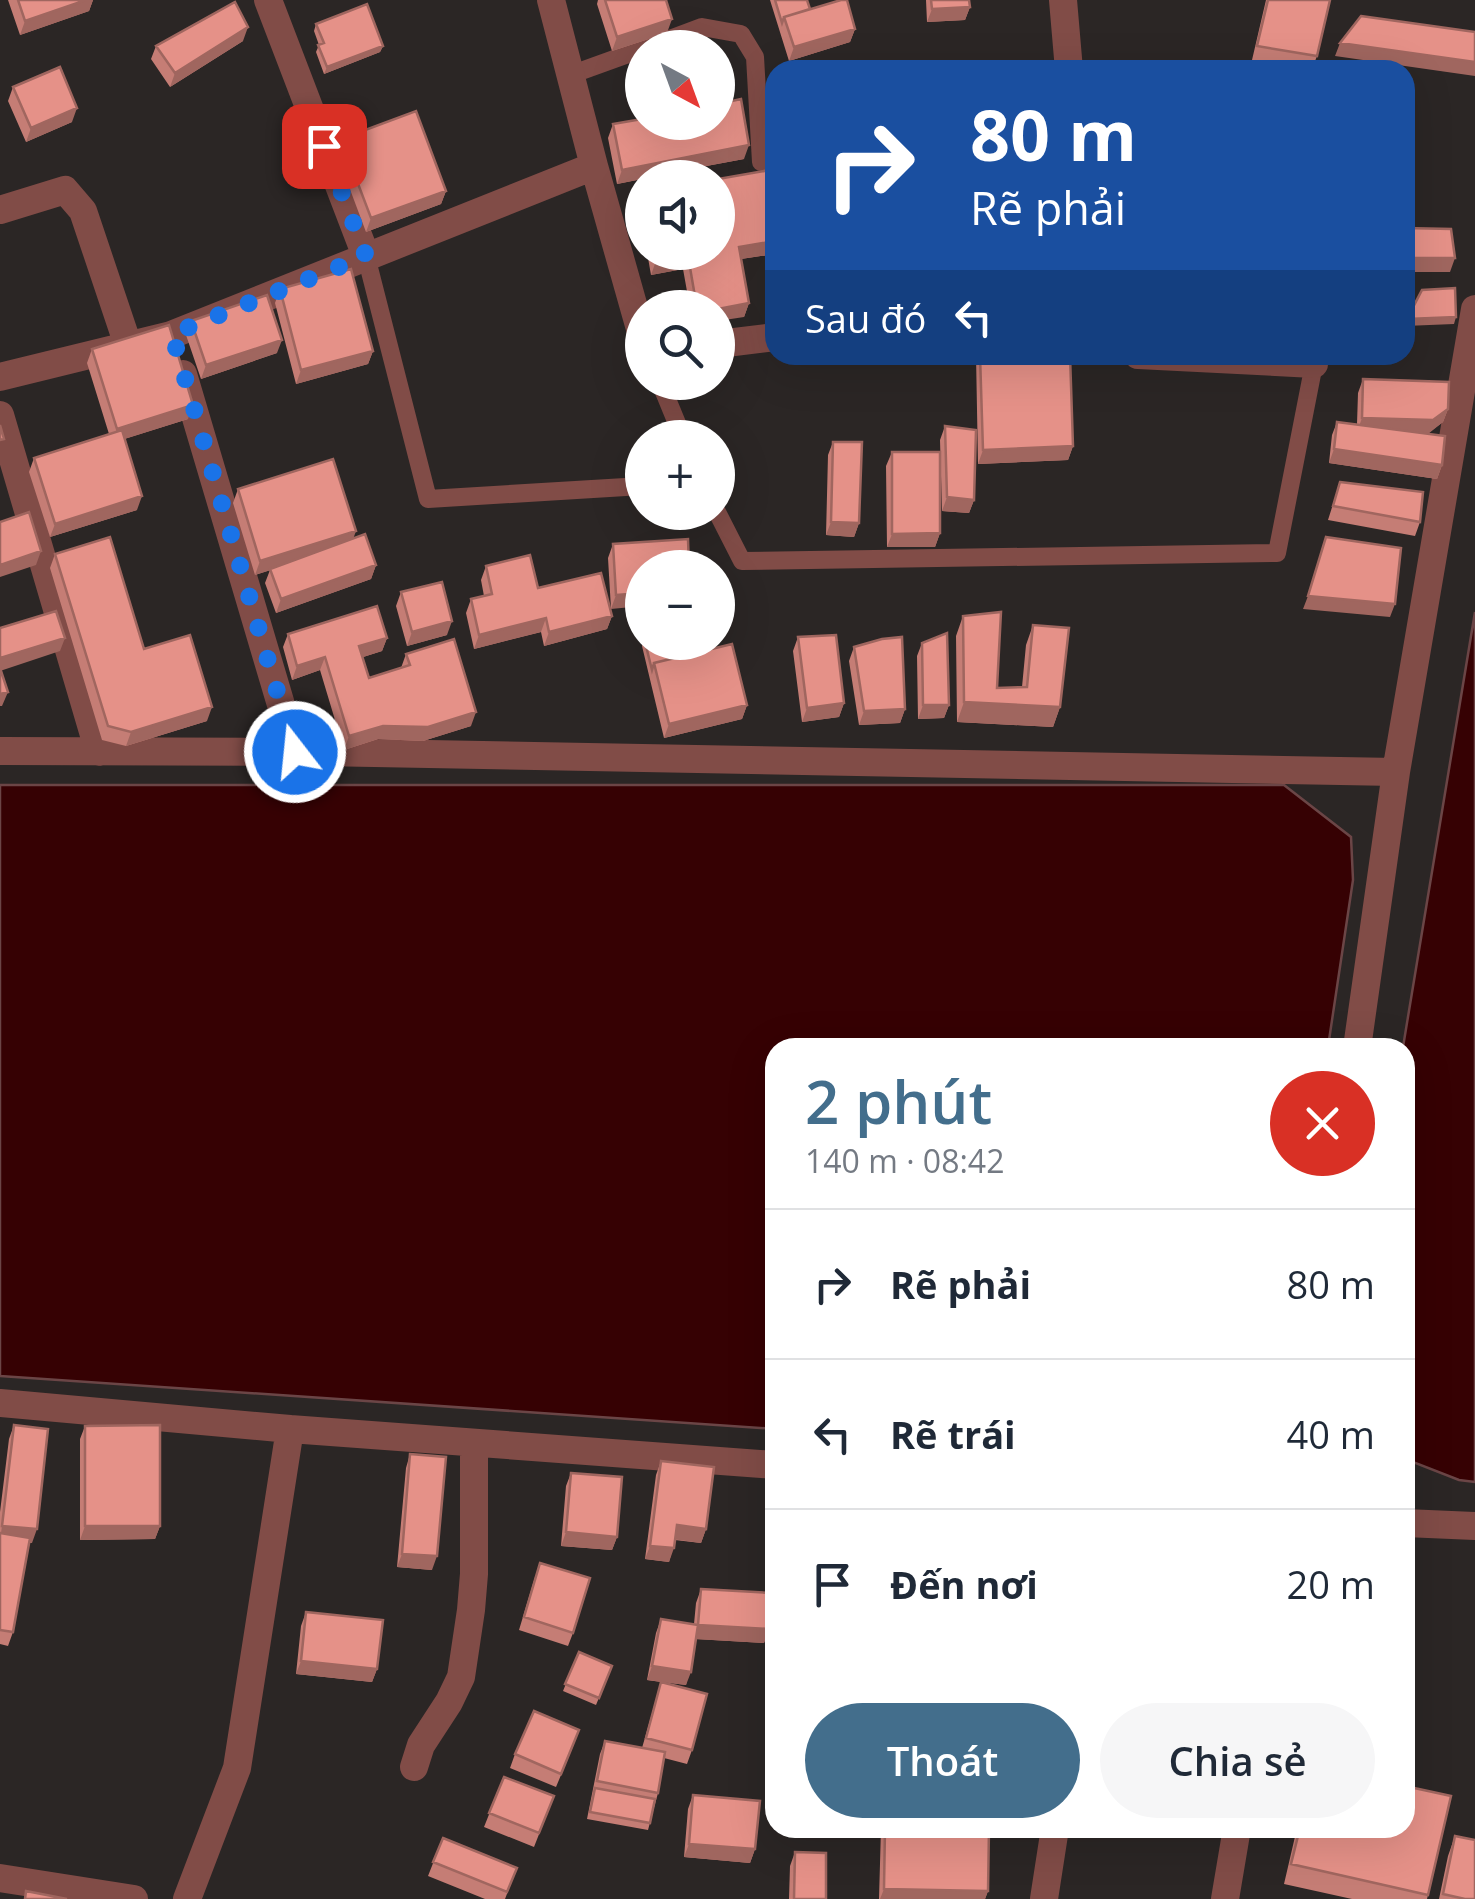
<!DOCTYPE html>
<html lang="vi">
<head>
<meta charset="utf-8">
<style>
  body { margin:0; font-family:"Open Sans",sans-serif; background:#f6f6f7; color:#1f2937; height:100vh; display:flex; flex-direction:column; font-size:38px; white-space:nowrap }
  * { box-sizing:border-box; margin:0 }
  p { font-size:32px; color:#747a83 }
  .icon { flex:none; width:55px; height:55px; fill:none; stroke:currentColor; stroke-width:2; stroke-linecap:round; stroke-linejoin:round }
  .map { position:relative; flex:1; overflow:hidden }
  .details { position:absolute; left:765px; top:1038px; width:650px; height:800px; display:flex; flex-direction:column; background:#fff; border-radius:30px; box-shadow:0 10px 40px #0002 }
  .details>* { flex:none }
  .hud { position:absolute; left:765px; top:60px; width:650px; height:305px; border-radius:30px; box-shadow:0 10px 40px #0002; background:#1a4fa0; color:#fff; overflow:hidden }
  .needle { width:65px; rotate:139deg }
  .tools { position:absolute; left:625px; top:30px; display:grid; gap:20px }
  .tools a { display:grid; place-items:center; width:110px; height:110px; border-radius:50%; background:#fff; box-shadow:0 10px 40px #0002; font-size:50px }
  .pin { position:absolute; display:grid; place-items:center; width:85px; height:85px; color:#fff; margin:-42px; border-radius:20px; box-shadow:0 5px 15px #0006 }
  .me { position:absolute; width:110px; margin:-55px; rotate:344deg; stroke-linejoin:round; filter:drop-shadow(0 0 8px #0008) }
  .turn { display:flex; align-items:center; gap:35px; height:210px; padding:0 40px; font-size:45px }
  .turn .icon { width:130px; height:130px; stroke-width:2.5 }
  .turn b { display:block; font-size:70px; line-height:85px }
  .then { display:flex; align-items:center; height:95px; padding:0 40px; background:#0003; gap:20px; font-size:38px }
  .round { display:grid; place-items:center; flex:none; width:105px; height:105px; border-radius:52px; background:#f6f6f7 }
  .headline { display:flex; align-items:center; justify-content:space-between; height:170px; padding:0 40px }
  h1 { font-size:60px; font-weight:600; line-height:75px; color:#436e8c }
  .primary-button { display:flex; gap:20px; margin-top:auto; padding:20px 40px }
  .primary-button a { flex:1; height:115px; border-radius:60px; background:#436e8c; color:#fff; font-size:40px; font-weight:600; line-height:115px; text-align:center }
  .primary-button a+a { background:#f6f6f7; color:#1f2937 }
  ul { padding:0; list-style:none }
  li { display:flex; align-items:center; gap:30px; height:150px; padding:0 40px; border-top:2px solid #e0e1e3 }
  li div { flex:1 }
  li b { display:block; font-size:38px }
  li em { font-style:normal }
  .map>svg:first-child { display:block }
  .water { fill:#360103; stroke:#6b4546; stroke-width:2.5 }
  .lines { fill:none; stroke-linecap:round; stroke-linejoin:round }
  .service { stroke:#814c47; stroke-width:18 }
  .minor { stroke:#814c47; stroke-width:28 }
  .wall { fill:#c57d75 }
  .shaded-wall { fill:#a0665f }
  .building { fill:#e59188; stroke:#a0665f; stroke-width:2.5 }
  .route { stroke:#1a73e8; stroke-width:18; stroke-dasharray:0 32.4 }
</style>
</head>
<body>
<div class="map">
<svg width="1475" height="1899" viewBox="0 0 1475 1899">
  <rect width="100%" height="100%" fill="#2b2625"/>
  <path class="water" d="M1475,612V1482L1459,1480L1405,1459V1048L1403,1047Z
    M0,785H1284L1351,837L1353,880L1328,1047L775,1048V1429L0,1376Z"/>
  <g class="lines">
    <path class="service" d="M646,48L702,27L741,34L755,57L761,162
      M570,75L642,49
      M366,256L428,499L642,486
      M660,382L683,438
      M717,512L742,561L1277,553L1314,364"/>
    <path class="minor" d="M268,0L366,256
      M551,0L594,166L642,336
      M1063,0L1069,70
      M0,210L65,190L83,211L128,345
      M718,344L775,337
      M1138,355L1314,364V355
      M183,374L295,752
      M0,377L171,335L594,166
      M0,415L99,752
      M0,751L319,752L1396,772
      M1357,1048L1396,772L1475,309
      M0,1403L290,1429
      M1405,1523L1475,1526
      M414,1767L421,1745L449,1702L461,1677L471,1610L474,1574V1443
      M0,1878L134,1899
      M187,1899L237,1768L290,1429L775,1465
      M1044,1899L1055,1828
      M1225,1899L1237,1828"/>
  </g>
  <path class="wall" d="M8,0H93L89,11L20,35Z
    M598,0H666L667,33L612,51L597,4Z
    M770,0H807L810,9L855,29L850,42L789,61Z
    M926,0H969L970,7L965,20L927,22Z
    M1266,0H1330L1317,56L1312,69L1252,60Z
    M316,24L383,46L380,52L324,74L316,52L319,45L314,31Z
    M243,41L170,87L151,59L156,46Z
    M13,87L72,122L26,142L8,101Z
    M613,124L744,159L642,178V179L617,184L608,138Z
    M341,139L446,191L441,204L366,232L336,152Z
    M775,200V254L741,259L749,303L744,317L718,308H690L683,269L651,275L647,252H718Z
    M280,289L373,351L368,364L296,384L275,303Z
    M191,321L277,353L201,379L186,335Z
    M92,349L188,419L124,439L137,510L50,537L29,472L34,458L109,434L87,363Z
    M976,355H1070L1073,446L1068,460L978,464Z
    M1363,379L1448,409L1443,422L1428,433L1442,465L1437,479L1329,463L1332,435L1337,422L1357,424L1358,393Z
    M945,426L974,500L969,513L942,511L940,440Z
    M833,442L859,523L854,537L826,535L828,455Z
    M892,452L940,533L935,547H887L886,466Z
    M1340,482L1420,522L1415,536L1328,520Z
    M238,489L353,538L376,565L371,579L276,613L265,583L270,570L255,575L233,503Z
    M688,539L611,609L608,558L613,544Z
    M55,554L144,649L207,721L126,746L102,740L50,568Z
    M486,566L538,588L612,616L607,629L544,646L541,632L474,649L466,613L471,599L484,596L481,580Z
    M401,592L447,635L407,646L396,606Z
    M963,616L997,688L1022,687L1026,645L1033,625L1060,707L1053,727L957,722L956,636Z
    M288,634L387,638L382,651L363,657L369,678L401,668L406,654L471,726L423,741L378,739L344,750L320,670L292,680L283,647Z
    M798,637L844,703L839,717L802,722L793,651Z
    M643,642H679L683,656L747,705L742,719L664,738L642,646Z
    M922,643L949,705L944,718L918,719L917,656Z
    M854,647L905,709L900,723L859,725L849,661Z
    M14,1425L32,1543H29L13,1632L8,1646L0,1644V1512L9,1439Z
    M85,1426L160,1526L155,1539L80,1540V1439Z
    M410,1454L432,1570L397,1567L406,1468Z
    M661,1461L706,1529L701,1543L675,1540L669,1562L645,1559L656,1475Z
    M571,1473L617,1537L612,1550L561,1546L566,1486Z
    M535,1577L573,1633L568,1646L519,1630Z
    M701,1589L769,1629L764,1643L696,1639L686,1685L663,1682L692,1750L687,1764L664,1758L658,1793L648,1830L587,1819L600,1754L605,1741L642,1748L661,1682L647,1680L656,1633L661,1619L694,1624L696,1603Z
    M306,1612L377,1669L372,1682L296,1674L301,1626Z
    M579,1652L612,1666L596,1705L563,1691Z
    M574,1744L556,1787L510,1768L515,1754Z
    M504,1777L554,1796L534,1847L484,1827Z
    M693,1795L755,1849L750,1863L684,1857L688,1809Z
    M881,1828H989L988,1891L985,1899H879Z
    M1297,1828H1405L1428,1895L1427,1899H1352L1284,1884Z
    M1455,1836L1475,1899H1439L1448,1856Z
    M443,1838L517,1868L505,1899H485L428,1876Z
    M795,1852L826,1899H789L790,1866Z"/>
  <path class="shaded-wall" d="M86,0H93L89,11L20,35L25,21Z
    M970,7L965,20L927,22L932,9Z
    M672,19L667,33L612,51L617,37Z
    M248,27L243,41L170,87L175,73Z
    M855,29L850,42L789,61L794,47Z
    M1340,43L1475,62V76L1335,56Z
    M383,46L380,52L324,74L327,67Z
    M77,108L72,122L26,142L31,128Z
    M749,145L744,159L642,178V179L617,184L622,170Z
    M446,191L441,204L366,232L371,218Z
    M775,241V254L734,260L739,247Z
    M688,256L683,269L651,275L656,261Z
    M1405,258H1455L1450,272H1405Z
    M749,303L744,317L718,321V309Z
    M1456,317L1454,324L1405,326L1407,319Z
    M282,340L277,353L201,379L206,365Z
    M373,351L368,364L296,384L301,370Z
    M193,405L188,419L112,443L117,429Z
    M1448,409L1443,422L1428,434L1357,432L1362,418Z
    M1073,446L1068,460L978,464L983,450Z
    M1334,449L1442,465L1437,479L1329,463Z
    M142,496L137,510L50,537L55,524Z
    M947,497L974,500L969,513L942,511Z
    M831,522L859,523L854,537L826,535Z
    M356,531L351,545L255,575L260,561Z
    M940,533L935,547H887L892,534Z
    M41,551L36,565L0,577V565Z
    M376,565L371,579L276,613L281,599Z
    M642,593V606L611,609L616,595Z
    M1308,596L1395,604L1390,617L1303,609Z
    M612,616L607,629L544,646L549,632Z
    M546,618L541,632L474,649L479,635Z
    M452,621L447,635L407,646L412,632Z
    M65,638L60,651L0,671V658Z
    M387,638L382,651L354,660L359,646Z
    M325,657L320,670L292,680L297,666Z
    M8,692L2,706H0V694Z
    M964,702L1060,707L1053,727L957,722Z
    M844,703L839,717L802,722L807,708Z
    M747,705L742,719L664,738L669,724Z
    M923,705H949L944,718L918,719Z
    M212,707L207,721L126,746L131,732Z
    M905,709L900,723L859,725L864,711Z
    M476,712L471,726L423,741L378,739L344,750L349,736L383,726Z
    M677,1525L706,1529L701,1543L672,1539Z
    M2,1526L37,1529L32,1543L0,1540Z
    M85,1526H160L155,1539L80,1540Z
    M566,1532L617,1537L612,1550L561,1546Z
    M650,1546L674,1548L669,1562L645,1559Z
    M402,1554L437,1556L432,1570L397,1567Z
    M698,1625L769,1629L764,1643L694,1639Z
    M301,1661L377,1669L372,1682L296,1674Z
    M652,1666L691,1672L686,1685L647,1680Z
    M689,1844L755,1849L750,1863L684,1857Z
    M884,1889L988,1891L985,1899H880Z"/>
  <path class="building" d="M18,0H86L25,21Z
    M605,0H666L672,19L617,37Z
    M775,0H807L810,9L784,17L782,23Z
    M841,0H847L855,29L794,47L784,17Z
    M931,0H969L970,7L932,9Z
    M1268,0H1330L1317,56L1257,46Z
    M235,2L248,27L175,73L156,46Z
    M367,4L383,46L327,67L318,45L324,43L316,24Z
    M1361,16L1475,32V62L1340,43Z
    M814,64L937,68V70H814Z
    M60,67L77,108L31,128L13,87Z
    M741,99L749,145L622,170L613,124L642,119V122H718V104Z
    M416,111L446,191L371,218L341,139Z
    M770,170L775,200V241L739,247L749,303L718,309L697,308L688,256L656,261L654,252H718V179Z
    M1405,228L1451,229L1455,258H1405Z
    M351,269L373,351L301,370L280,289Z
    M1455,288L1456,317L1407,319L1422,290Z
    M267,295L282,340L206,365L191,321Z
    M169,325L193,405L117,429L92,349Z
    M980,355H1070L1073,446L983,450Z
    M1363,379L1449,382L1448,409L1433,420L1362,418Z
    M1337,422L1445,436L1442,465L1334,449Z
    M0,425L4,439L0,440Z
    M945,426L976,430L974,500L947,497Z
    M122,430L142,496L55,524L34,458Z
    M833,442H862L859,523L831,522Z
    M892,452H940V533L892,534Z
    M333,459L356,531L260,561L238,489Z
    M1340,482L1423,492L1420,522L1333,506Z
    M29,512L41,551L0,565V522Z
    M365,534L376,565L281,599L270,569Z
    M110,537L144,649L190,635L212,707L131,732L108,726L55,554Z
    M1326,537L1401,548L1395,604L1308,596Z
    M688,539L689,568H642V593L616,595L613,544Z
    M530,555L538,588L601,573L612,616L549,632L546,618L479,635L471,599L492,594L486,566Z
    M442,582L452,621L412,632L401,592Z
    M377,606L387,638L359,646L369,678L410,665L406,654L454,639L476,712L428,727L383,726L349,736L325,657L297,666L288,634Z
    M56,611L65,638L0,658V628Z
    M1001,612L997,688L1027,687L1033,625L1069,628L1060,707L964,702L963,616Z
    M947,633L949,705H923L922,643Z
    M836,635L844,703L807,708L798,637Z
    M902,637L905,709L864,711L854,647L882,639Z
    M645,642H679L683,656L654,663L652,670Z
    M732,644L747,705L669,724L654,663Z
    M0,668L8,692L0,694Z
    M14,1425L48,1429L37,1529L2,1526Z
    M160,1425V1526H85V1426Z
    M410,1454L446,1457L437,1556L402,1554Z
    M661,1461L714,1467L706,1529L677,1525L674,1548L650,1546Z
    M571,1473L622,1477L617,1537L566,1532Z
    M0,1533L30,1538L13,1632L0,1630Z
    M540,1563L590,1578L573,1633L524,1617Z
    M701,1589L771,1593L769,1629L698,1625Z
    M306,1612L383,1620L377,1669L301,1661Z
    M661,1619L698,1625L691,1672L652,1666Z
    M579,1652L612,1666L599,1698L565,1684Z
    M661,1682L707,1694L692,1750L646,1738Z
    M534,1711L579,1730L561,1774L515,1754Z
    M605,1741L665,1752L658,1793L597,1781Z
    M504,1777L554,1796L539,1833L489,1813Z
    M1405,1786L1451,1796L1428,1895L1291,1864L1300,1828H1405Z
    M595,1788L655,1799L650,1823L590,1812Z
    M693,1795L760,1801L755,1849L689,1844Z
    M885,1828H989L988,1891L884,1889Z
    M1455,1836L1475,1840V1899H1465L1443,1894Z
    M443,1838L517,1868L507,1892L433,1862Z
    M795,1852L826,1853V1899H794Z
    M26,1891L67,1899H25Z"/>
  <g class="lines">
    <path class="route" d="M295,752L172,334L366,256L324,146"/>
  </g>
</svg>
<div class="tools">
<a><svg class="needle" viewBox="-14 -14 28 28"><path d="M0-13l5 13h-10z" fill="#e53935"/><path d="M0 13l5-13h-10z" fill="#747a83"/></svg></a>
<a><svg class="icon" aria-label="sound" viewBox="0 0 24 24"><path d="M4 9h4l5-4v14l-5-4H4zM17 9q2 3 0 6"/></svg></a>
<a><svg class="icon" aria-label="search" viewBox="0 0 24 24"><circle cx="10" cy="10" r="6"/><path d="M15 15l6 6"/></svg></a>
<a>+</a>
<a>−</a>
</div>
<div class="pin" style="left:324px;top:146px;background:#d93025"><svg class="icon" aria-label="arrive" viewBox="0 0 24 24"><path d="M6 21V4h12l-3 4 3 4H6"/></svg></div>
<svg class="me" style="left:295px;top:752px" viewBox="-20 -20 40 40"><circle r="17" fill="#1a73e8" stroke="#fff" stroke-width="3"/><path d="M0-11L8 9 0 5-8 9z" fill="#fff"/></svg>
<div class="hud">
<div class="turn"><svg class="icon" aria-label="right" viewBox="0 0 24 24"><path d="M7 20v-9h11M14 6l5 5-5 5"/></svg><div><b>80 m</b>Rẽ phải</div></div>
<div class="then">Sau đó<svg class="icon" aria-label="left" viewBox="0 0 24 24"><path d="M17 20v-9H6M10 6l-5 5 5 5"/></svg></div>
</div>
<section class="details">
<div class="headline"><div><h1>2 phút</h1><p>140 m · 08:42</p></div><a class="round" style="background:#d93025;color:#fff"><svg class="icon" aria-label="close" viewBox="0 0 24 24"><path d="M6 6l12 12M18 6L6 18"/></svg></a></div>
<ul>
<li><svg class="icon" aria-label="right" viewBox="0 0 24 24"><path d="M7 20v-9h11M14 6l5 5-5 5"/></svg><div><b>Rẽ phải</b></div><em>80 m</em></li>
<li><svg class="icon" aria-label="left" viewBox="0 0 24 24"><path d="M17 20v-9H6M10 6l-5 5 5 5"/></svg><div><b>Rẽ trái</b></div><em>40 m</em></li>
<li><svg class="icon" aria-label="arrive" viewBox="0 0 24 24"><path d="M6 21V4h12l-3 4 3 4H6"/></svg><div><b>Đến nơi</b></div><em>20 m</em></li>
</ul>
<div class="primary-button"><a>Thoát</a><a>Chia sẻ</a></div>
</section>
</div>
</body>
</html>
